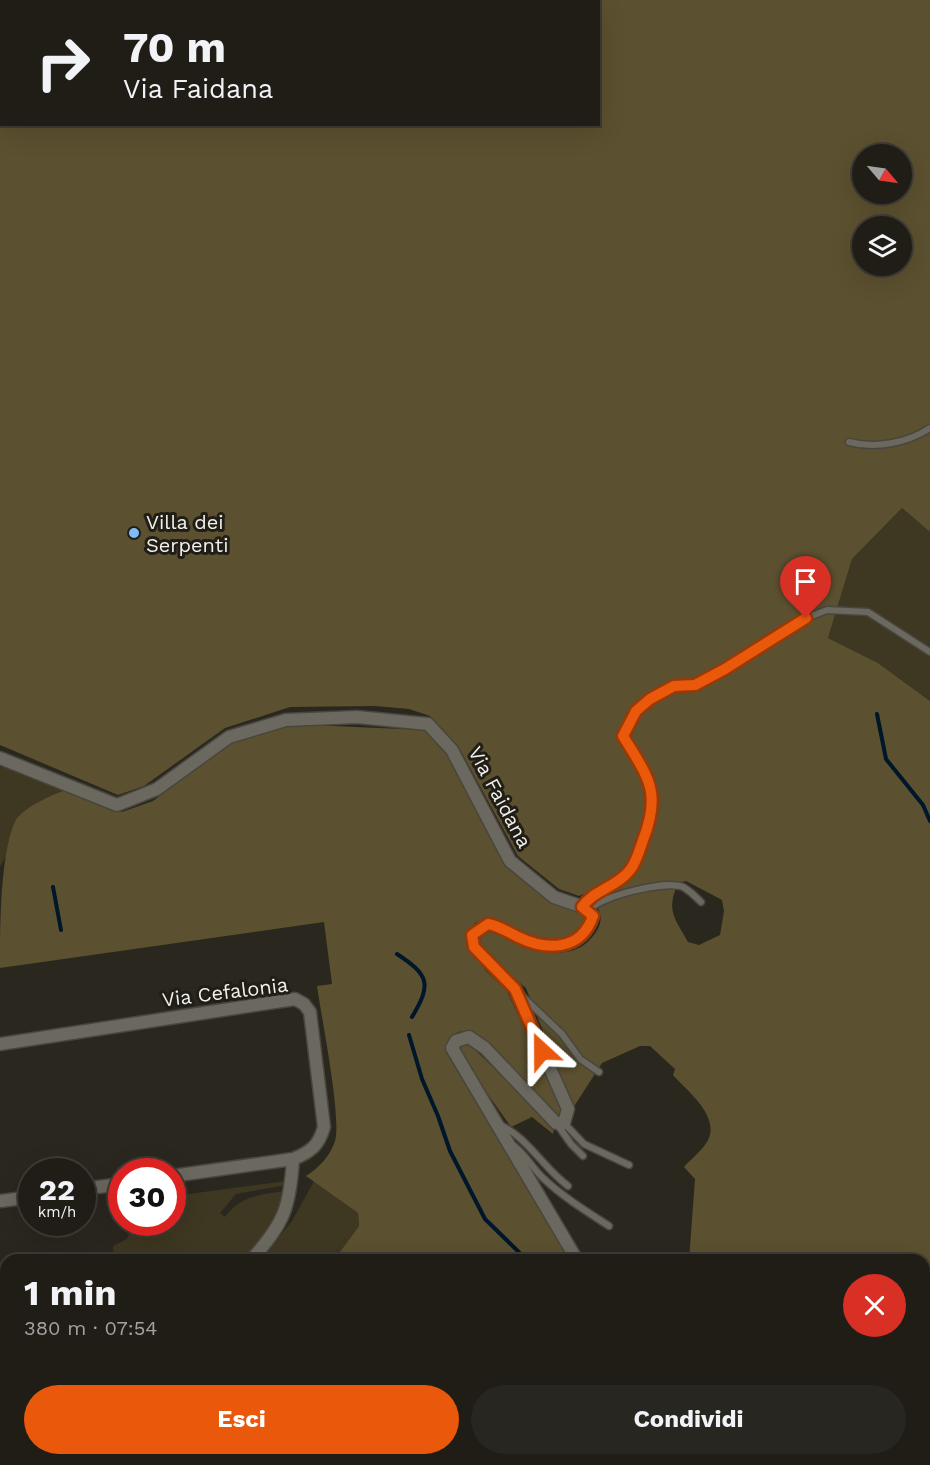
<!DOCTYPE html>
<html lang="it">
<head>
<meta charset="utf-8">
<style>
  body { margin:0; font-family:"Work Sans",sans-serif; background:#282620; color:#f1f3f6; height:100vh; display:flex; flex-direction:column; font-size:22px; white-space:nowrap }
  * { box-sizing:border-box; margin:0 }
  p { font-size:20px; color:#a2a2a1 }
  .icon { flex:none; width:33px; height:33px; fill:none; stroke:currentColor; stroke-width:2; stroke-linecap:round; stroke-linejoin:round }
  .map { position:relative; flex:1; overflow:hidden }
  .sheet { position:absolute; left:0px; top:1254px; width:930px; height:212px; display:flex; flex-direction:column; background:#201d17; border-radius:18px 18px 0 0; box-shadow:0 6px 24px #0002,0 0 0 2px #3d3b36 }
  .sheet>* { flex:none }
  .hud { position:absolute; left:0px; top:0px; width:600px; height:126px; box-shadow:0 6px 24px #0002,0 0 0 2px #3d3b36; background:#201d17; color:#f1f3f6; overflow:hidden }
  .needle { width:39px; rotate:119deg }
  .controls { position:absolute; left:852px; top:144px; display:grid; gap:12px }
  .controls a { display:grid; place-items:center; width:60px; height:60px; border-radius:50%; background:#201d17; box-shadow:0 6px 24px #0002,0 0 0 2px #3d3b36; font-size:30px }
  .speed { position:absolute; left:18px; top:1158px; display:flex; gap:12px; font-size:30px; font-weight:700; text-align:center }
  .speed>* { display:grid; place-content:center; width:78px; height:78px; border-radius:50%; background:#201d17; box-shadow:0 6px 24px #0002,0 0 0 2px #3d3b36; line-height:1 }
  .speed small { font-size:15px; font-weight:400 }
  .speed .limit { border:9px solid #d22; background:#fff; color:#111 }
  .pin { position:absolute; display:grid; place-items:center; width:51px; height:51px; color:#fff; margin:-62px -26px; border-radius:50% 50% 50% 0; rotate:-45deg; box-shadow:0 0 6px #0007 }
  .pin .icon { rotate:45deg }
  .me { position:absolute; width:66px; margin:-33px; rotate:336deg; stroke-linejoin:round; filter:drop-shadow(0 0 4px #0008) }
  .turn { display:flex; align-items:center; gap:21px; height:126px; padding:0 24px; font-size:27px }
  .turn .icon { width:78px; height:78px; stroke-width:2.5 }
  .turn b { display:block; font-size:42px; line-height:51px }
  .round { display:grid; place-items:center; flex:none; width:63px; height:63px; border-radius:32px; background:#282620 }
  .headline { display:flex; align-items:center; justify-content:space-between; height:102px; padding:0 24px }
  h1 { font-size:36px; font-weight:700; line-height:45px }
  .button { display:flex; gap:12px; margin-top:auto; padding:12px 24px }
  .button a { flex:1; height:69px; border-radius:36px; background:#ea580c; color:#fff; font-size:24px; font-weight:700; line-height:69px; text-align:center }
  .button a+a { background:#282620; color:#f1f3f6 }
  .map>svg:first-child { display:block }
  .green { fill:#3e3721 }
  .forest { fill:#5b502f; fill-rule:evenodd }
  .lines { fill:none; stroke-linecap:round; stroke-linejoin:round }
  .stream { stroke:#00162b; stroke-width:4 }
  .service-casing { stroke:#48463e; stroke-width:9 }
  .minor-casing { stroke:#48463e; stroke-width:15 }
  .service { stroke:#6b685f; stroke-width:6 }
  .minor { stroke:#6b685f; stroke-width:12 }
  .route-casing { stroke:#983908; stroke-width:15 }
  .route { stroke:#ea580c; stroke-width:10 }
  .poi-dot { fill:#7dbef9; stroke:#201e16; stroke-width:2 }
  .labels { text-anchor:middle; stroke-width:6; stroke-linejoin:round; paint-order:stroke }
  .poi-label { font-size:20px; fill:#f1f0ea; stroke:#201e16; text-anchor:start }
  .street-label { font-size:20px; fill:#f1f0ea; stroke:#201e16 }
</style>
</head>
<body>
<div class="map">
<svg width="930" height="1465" viewBox="0 0 930 1465">
  <rect width="100%" height="100%" fill="#2a271f"/>
  <path class="green" d="M902,508L930,532V701L878,663L828,638L852,559Z
    M0,766L65,790L35,804L0,867Z
    M287,1181V1185L236,1194L220,1213L225,1217C240,1195 263,1194 287,1191C285,1216 260,1241 246,1260H114L113,1246L127,1239L130,1231L129,1223L172,1222L173,1196Z
    M314,1181L358,1213L359,1226L334,1260H260L292,1221Z"/>
  <path class="forest" d="M0,0H930V532L902,508L852,559L828,638L878,663L930,701V1339L924,1338V1260H689L695,1179L684,1167C691,1159 705,1148 709,1138C718,1114 687,1091 673,1075L675,1069L650,1046H640L602,1063L573,1108L526,988L487,956L477,941L485,930C520,942 569,973 596,932C602,923 602,915 597,906L607,901L602,887L579,896L559,889L518,856L458,746L430,716L409,709L375,706L290,707L225,728L144,786L118,795L0,745ZM2,2H598V124H2ZM862,154H902V194H862ZM862,226H902V266H862ZM686,881L722,900L724,911L720,935L699,945L688,942C674,917 666,911 678,883Z
    M288,724L424,730L447,751L507,865L585,913L587,919C584,924 580,932 576,935C552,956 513,922 489,918L475,923L469,934V949L486,971L507,991L562,1110L559,1118L488,1043C469,1029 453,1023 446,1052L570,1260H334L359,1226L358,1213L306,1176C319,1168 330,1156 335,1141C342,1119 321,1015 317,986L332,984L324,922L0,968C0,929 0,847 17,818C30,804 48,797 65,790L122,812L153,801L228,744Z
    M469,1044L554,1126L553,1134L532,1117L511,1127L459,1054L461,1045Z
    M0,1354L6,1355V1460H146L151,1465H0Z
    M163,1460H860L856,1465H162Z"/>
  <g class="lines">
    <path class="stream" d="M877,714L886,759L923,805L930,821
      M53,887L61,930
      M397,954C429,975 432,984 412,1017
      M409,1035L422,1079L438,1116L450,1151L485,1219L527,1260
      M924,1398L930,1400
      M93,1460L96,1465
      M610,1460L613,1465
      M806,1465L813,1460"/>
    <defs>
      <path id="service" d="M849,442C875,449 908,443 930,428
        M583,906C595,889 618,886 630,870C636,862 640,849 644,840C661,792 647,777 623,736L636,711L650,699L674,686L695,685L768,644L806,618L827,610L868,612L930,652
        M589,910C601,896 665,880 683,887C689,890 696,897 701,902
        M520,994L562,1034L580,1059L599,1072
        M564,1123L584,1144L629,1165
        M498,1124C527,1136 543,1168 568,1186
        M557,1124L571,1144L583,1156
        M510,1143C525,1152 530,1166 543,1178C563,1197 586,1211 609,1226"/>
      <path id="minor" d="M0,758L117,805L157,789L229,737L286,720L357,717L428,724L452,750L510,861L554,897L586,908L593,916C581,951 548,951 518,937C508,932 499,926 488,924L473,935L474,947L515,989L568,1109L564,1123H556L485,1048L469,1037L456,1041L452,1048L577,1260
        M0,1044L295,999L304,1004L310,1012L324,1127C319,1145 311,1152 293,1159L172,1176
        M82,1189L122,1184
        M0,1201L32,1197
        M251,1260C284,1224 290,1207 293,1159
        M924,1347L930,1348"/>
    </defs>
    <use href="#service" class="service-casing"/>
    <use href="#minor" class="minor-casing"/>
    <use href="#service" class="service"/>
    <use href="#minor" class="minor"/>
  </g>
  <g class="lines">
    <defs>
      <path id="route" d="M542,1051L515,989L474,947L472,935L488,924C499,926 508,932 518,937C547,951 581,951 593,916L582,907C595,889 617,887 630,870C636,863 640,849 643,840C662,792 648,777 623,736L636,711L650,699L674,686L695,685L725,669L806,618"/>
    </defs>
    <use href="#route" class="route-casing"/>
    <use href="#route" class="route"/>
  </g>
  <circle class="poi-dot" cx="134" cy="533" r="6"/>
  <g class="labels">
    <g class="poi-label">
      <text x="146" y="529">Villa dei<tspan x="146" dy="23">Serpenti</tspan></text>
    </g>
    <g class="street-label">
      <text transform="translate(500 797) rotate(62)" y="7">Via Faidana</text>
      <text transform="translate(225 992) rotate(-7)" y="7">Via Cefalonia</text>
    </g>
  </g>
</svg>
<div class="controls">
<a><svg class="needle" viewBox="-14 -14 28 28"><path d="M0-13l5 13h-10z" fill="#e53935"/><path d="M0 13l5-13h-10z" fill="#a2a2a1"/></svg></a>
<a><svg class="icon" aria-label="layers" viewBox="0 0 24 24"><path d="M12 4l9 5-9 5-9-5zM3 14l9 5 9-5"/></svg></a>
</div>
<div class="speed"><div>22<small>km/h</small></div><div class="limit">30</div></div>
<div class="pin" style="left:806px;top:618px;background:#d93025"><svg class="icon" aria-label="arrive" viewBox="0 0 24 24"><path d="M6 21V4h12l-3 4 3 4H6"/></svg></div>
<svg class="me" style="left:542px;top:1051px" viewBox="-20 -20 40 40"><path d="M0-17L14 15 0 8-14 15z" fill="#ea580c" stroke="#fff" stroke-width="4"/></svg>
<div class="hud">
<div class="turn"><svg class="icon" aria-label="right" viewBox="0 0 24 24"><path d="M7 20v-9h11M14 6l5 5-5 5"/></svg><div><b>70 m</b>Via Faidana</div></div>
</div>
<section class="sheet">
<div class="headline"><div><h1>1 min</h1><p>380 m · 07:54</p></div><a class="round" style="background:#d93025;color:#fff"><svg class="icon" aria-label="close" viewBox="0 0 24 24"><path d="M6 6l12 12M18 6L6 18"/></svg></a></div>
<div class="button"><a>Esci</a><a>Condividi</a></div>
</section>
</div>
</body>
</html>
